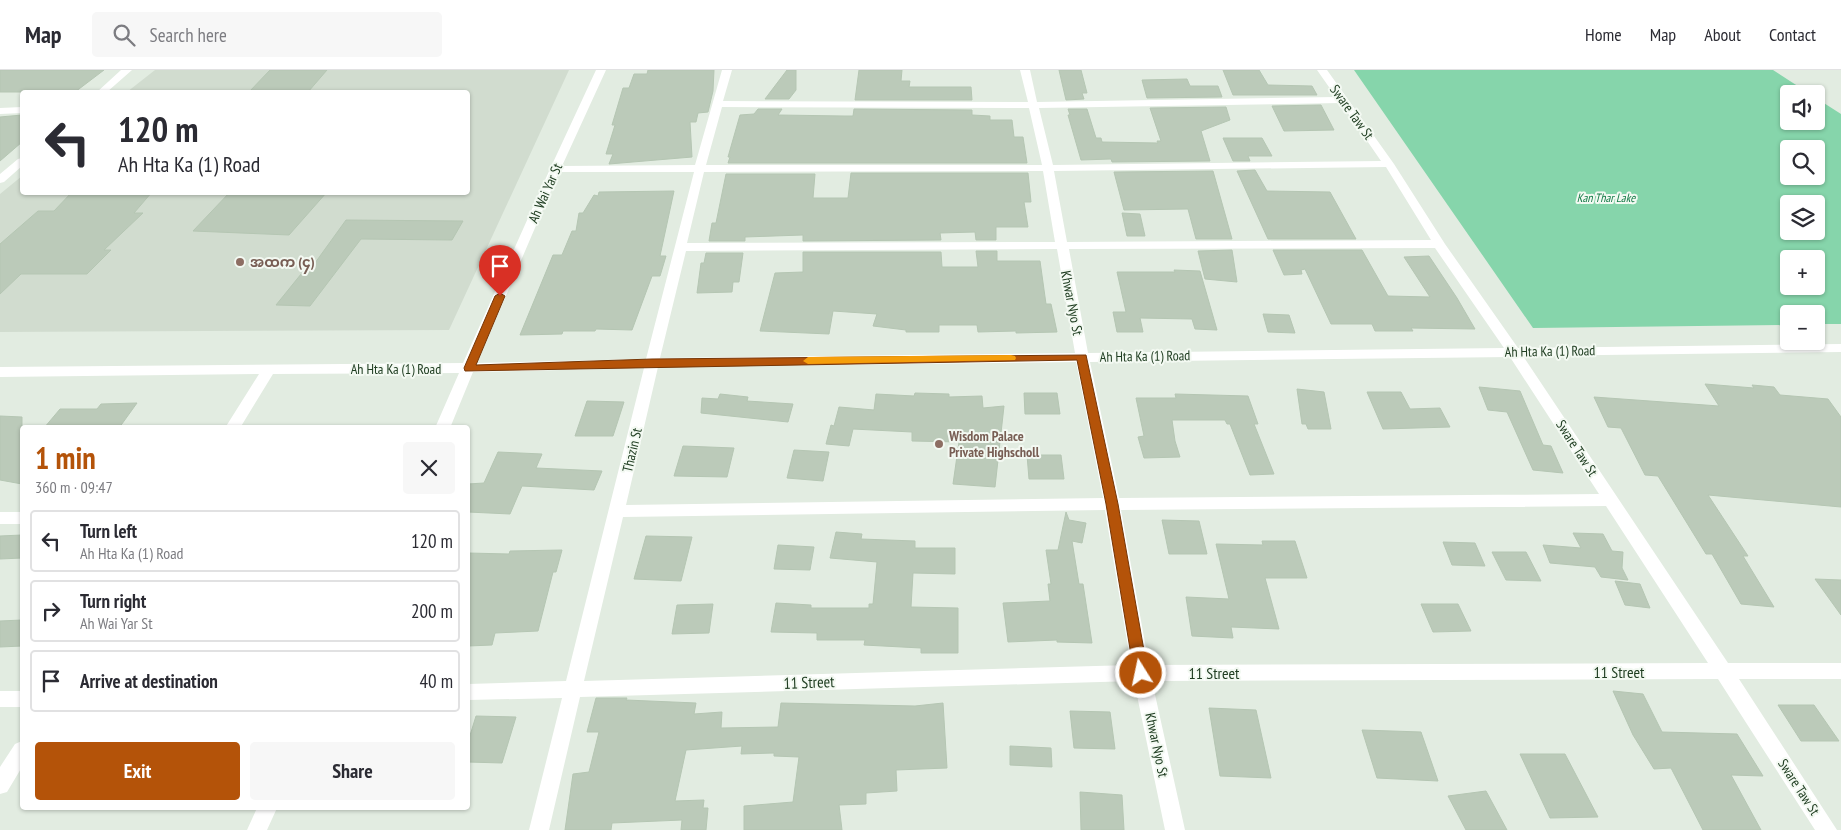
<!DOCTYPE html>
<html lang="en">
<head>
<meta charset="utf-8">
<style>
  body { margin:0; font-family:"PT Sans Narrow","Noto Sans Myanmar",sans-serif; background:#f7f7f7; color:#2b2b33; height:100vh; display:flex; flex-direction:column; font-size:19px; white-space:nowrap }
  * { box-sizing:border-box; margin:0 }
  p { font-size:16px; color:#7c7c81 }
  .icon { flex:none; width:28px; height:28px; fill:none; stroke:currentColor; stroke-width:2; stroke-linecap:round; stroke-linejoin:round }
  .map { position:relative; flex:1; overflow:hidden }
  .panel { position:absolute; left:20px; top:355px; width:450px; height:385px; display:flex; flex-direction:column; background:#fff; border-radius:5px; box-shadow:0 1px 4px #0004 }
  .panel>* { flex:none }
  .guide { position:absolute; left:20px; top:20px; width:450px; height:105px; border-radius:5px; box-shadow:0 1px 4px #0004; background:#fff; color:#2b2b33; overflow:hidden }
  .controls { position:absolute; left:1780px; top:15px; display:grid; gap:10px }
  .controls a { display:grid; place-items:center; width:45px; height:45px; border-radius:5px; background:#fff; box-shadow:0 1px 4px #0004; font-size:25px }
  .pin { position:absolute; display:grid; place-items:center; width:42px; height:42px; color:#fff; margin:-51px -21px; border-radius:50% 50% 50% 0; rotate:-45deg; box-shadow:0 0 5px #0007 }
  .pin .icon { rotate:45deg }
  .me { position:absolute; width:55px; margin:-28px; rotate:350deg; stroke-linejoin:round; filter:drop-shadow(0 0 4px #0008) }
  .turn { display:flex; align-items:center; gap:18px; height:105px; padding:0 15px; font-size:22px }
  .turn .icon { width:65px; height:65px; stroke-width:2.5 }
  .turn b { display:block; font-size:35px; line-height:42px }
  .round { display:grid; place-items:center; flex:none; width:52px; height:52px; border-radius:5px; background:#f7f7f7 }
  .head { display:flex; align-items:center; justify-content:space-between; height:85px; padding:0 15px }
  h1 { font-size:30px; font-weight:600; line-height:38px; color:#b45309 }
  .action { display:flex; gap:10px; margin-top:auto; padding:10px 15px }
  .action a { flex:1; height:58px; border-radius:5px; background:#b45309; color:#fff; font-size:20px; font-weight:600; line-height:58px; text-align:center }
  .action a+a { background:#f7f7f7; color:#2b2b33 }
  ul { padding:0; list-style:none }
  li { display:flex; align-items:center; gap:15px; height:62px; margin:0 10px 8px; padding:0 5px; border:2px solid #e1e1e2; border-radius:5px }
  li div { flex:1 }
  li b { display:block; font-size:19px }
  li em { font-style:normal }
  header { display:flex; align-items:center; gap:30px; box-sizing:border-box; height:70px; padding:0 25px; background:#fff; border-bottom:1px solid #e1e1e2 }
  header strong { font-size:24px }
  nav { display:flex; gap:28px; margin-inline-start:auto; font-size:18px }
  .search { width:350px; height:45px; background:#f7f7f7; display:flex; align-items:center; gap:12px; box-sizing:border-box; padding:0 18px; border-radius:5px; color:#7c7c81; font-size:19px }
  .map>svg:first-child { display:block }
  .built { fill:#d1dccf }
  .water { fill:#86d5ab; fill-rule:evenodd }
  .building { fill:#bbcab9; stroke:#b5c6b3 }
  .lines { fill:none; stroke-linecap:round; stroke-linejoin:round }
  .minor { fill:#fff; fill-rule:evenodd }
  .route { fill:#b45309; stroke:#753606 }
  .slow { fill:#f59e0b }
  .education-dot { fill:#8d6e63; stroke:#f3f9f2; stroke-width:2 }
  .labels { text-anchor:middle; stroke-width:4; stroke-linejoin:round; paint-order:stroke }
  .far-water-label { font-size:12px; font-style:italic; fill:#177d49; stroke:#f3f9f2 }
  .street-label { font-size:14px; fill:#203e22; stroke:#f3f9f2 }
  .education-label { font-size:14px; font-weight:bold; fill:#785e54; stroke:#f3f9f2; text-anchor:start }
  .near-street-label { font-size:16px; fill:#203e22; stroke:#f3f9f2 }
</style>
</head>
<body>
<header>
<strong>Map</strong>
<div class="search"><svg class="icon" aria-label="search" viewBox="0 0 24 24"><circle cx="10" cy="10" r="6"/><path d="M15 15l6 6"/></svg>Search here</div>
<nav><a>Home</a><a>Map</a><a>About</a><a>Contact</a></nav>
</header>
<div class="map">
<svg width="1841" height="760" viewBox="0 0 1841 760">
  <rect width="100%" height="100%" fill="#e2ece1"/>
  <path class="built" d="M155,0H569L449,260L0,262V124L22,106V122H468V22H127Z"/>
  <path class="water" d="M1354,0H1773L1810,24H1789V51H1816V28L1841,44V254H1816V244H1789V255L1533,258ZM1789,79H1816V106H1789ZM1789,134H1816V161H1789ZM1789,189H1816V216H1789Z"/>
  <path class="building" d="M0,0H104L75,22H0Z
    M270,0H327L308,22H249Z
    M648,0H714L713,21L708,42L698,43L696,52H690L692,87L609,94L613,84H606L615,55H612L623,18H629L634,4H647Z
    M787,0H796V20L789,29H765Z
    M859,0H902L901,11H910L909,17H971L972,30H855Z
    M1059,0H1081L1087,23H1082L1084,29L1066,30Z
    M1223,0H1259L1268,15L1312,16L1317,25H1233Z
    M1187,9L1190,16H1218L1222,27L1147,28L1142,10Z
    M1321,35L1334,60L1284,61L1272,36Z
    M1226,37L1230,50L1201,61L1210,91L1112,92L1111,89L1081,90L1068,45H1070L1068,39H1087L1096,68H1101L1102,72L1158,73L1157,71H1161L1150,38Z
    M758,39H782L778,45L844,46H853L854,39L972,40V45L990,46V50H1012L1014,67H1023L1027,93H728L730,87H728L740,45L754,44Z
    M22,45V72L0,91V47Z
    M1223,68H1262L1272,86H1248L1250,91H1233Z
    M1255,100L1267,121L1330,122L1356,169H1268L1237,101Z
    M1213,101L1232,169H1196L1188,139L1124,140L1114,102Z
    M851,103H1028L1031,132H1024L1028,157H996V170H976L975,162L940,163L941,170L803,171V165L745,167V171H709L712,153H716L726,104H815L813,128H848Z
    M674,121L660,186H666L660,206H652L632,260L596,259L595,261H563L562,264L520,265L553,185H562L572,161H576L579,143H583L594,125L598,126L599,122Z
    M72,122H152L134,143H143L104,180H111L87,204H21L0,224V174L38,141H54Z
    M230,122H327L289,165L193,161Z
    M1122,143L1140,144L1145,166H1127Z
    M346,150L463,151L452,170L361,169L310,236L276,235L310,193H315Z
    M1232,180L1237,212L1205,209L1198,181Z
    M1273,180H1362L1388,226L1430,227L1404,187L1429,186L1457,228L1475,259L1411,258L1413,261H1375L1372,254H1331L1305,199L1301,200L1302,204L1284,205Z
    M976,181H997V191H1040L1046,234H1051L1057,262L1016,263V261L978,262L977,255H939V262H906V260L873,256L877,244L833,241L829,264L760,261L775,203L803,202V182H941L942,197H978Z
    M706,183H743L739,212H733L732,222L697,223L701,193H704Z
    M1174,200L1200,201L1217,260L1195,259L1192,249L1140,248L1143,262H1117L1113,242H1126L1117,202H1175Z
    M1263,244L1289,245L1295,263L1268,262Z
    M1705,314L1754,318L1752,315L1774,317L1780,325L1828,329L1841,347V437L1708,425L1748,486H1743L1774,537L1741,534L1712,484H1706L1658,406L1645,405L1621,358L1608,357L1594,327L1719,336Z
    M1479,317L1520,321L1543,375L1551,376L1563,403L1533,400L1507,342L1488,340Z
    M1297,319L1324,322L1331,359H1308L1306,354H1302Z
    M1367,322H1401L1410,339L1440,338L1450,357L1383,359Z
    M915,323L949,324V327L982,326L983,338L1004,336L995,417L953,414L959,372L912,371V362L853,359L849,376L826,374L831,355L834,356L839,337L874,340L876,324L914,326Z
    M1024,323H1057L1060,344H1025Z
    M720,324L748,327L747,331L793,334L788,352L701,343L702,328L718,329Z
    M1175,324L1248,326L1258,354H1254L1274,404L1250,405L1230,354H1227L1225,350H1172L1175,371L1180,387L1144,388L1138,367L1144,366L1136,328H1176Z
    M587,331L624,332L613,366H575Z
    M137,333L119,358H44L60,339H97L101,334Z
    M0,346L22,347V414L0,410Z
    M683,376L734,378L727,407L674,406Z
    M794,380L829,382L823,411L787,408Z
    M498,382L542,384L536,398L602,401L594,420L522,416L510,444L468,442V414L484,413Z
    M1027,385H1061L1064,409H1029Z
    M1066,442L1069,450L1086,453L1082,473L1072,471L1079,514H1083L1092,573L1057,572V570L1008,572L1003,533L1050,531L1048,514H1051L1046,480H1058Z
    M1162,450L1199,451L1207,484H1169Z
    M836,462L862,464L861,469L915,471V478H955V504L913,503L911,537L958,538V583H921V578L864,575L865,570H817V563L771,562L776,533L811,535V538H869V534H873L877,492L830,488Z
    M1573,463L1603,464L1612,481L1623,482L1622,498L1628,510L1601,507L1595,497L1550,493L1543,475L1581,478Z
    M22,465V488L0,489V466Z
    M646,466L692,467L681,511L634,509Z
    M1262,471H1295L1307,508H1265L1279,559L1231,557L1233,568L1192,566L1186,527L1229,529L1216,474L1263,475Z
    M1443,472L1475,473L1485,496L1452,495Z
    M778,475L814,477L810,500L774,499Z
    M562,480L556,502H553L538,561L495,563L492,575L468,576V483L509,484L510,481Z
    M1492,482H1526L1541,511L1506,510Z
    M1815,509L1841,510V545Z
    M1615,511L1640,514L1650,538L1625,535Z
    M713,534L709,563L672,564L677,535Z
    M1421,534H1458L1471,561L1433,562Z
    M22,550V576L0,577V551Z
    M1613,621L1643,624L1662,662L1737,664L1763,706L1731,705L1761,760H1703L1671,698L1654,699L1633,665Z
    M596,628H627L626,630L696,633L694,644L722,642L721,658L778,657L781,633L915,636L943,633L947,698L896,700L897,721L866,723V734L839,735L842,760H744V736L793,732L799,687L774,686V683L741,684L742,676L686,680L675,731L704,730L703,738H708L706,760H681L682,750L612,753L611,760H565L573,704L589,702L599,662H587Z
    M1778,635H1814L1839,671H1801Z
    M1209,638L1256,640L1271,708L1220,706Z
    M1070,641L1110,642L1115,679L1074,678Z
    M476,646L516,647L502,693L468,692V672Z
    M1362,660L1421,662L1438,711L1377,708Z
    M1010,676L1051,678L1052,697L1010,695Z
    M1520,684H1565L1598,747L1550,748Z
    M1486,721L1507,760H1466L1448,726Z
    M1080,722L1122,725L1124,760H1081Z"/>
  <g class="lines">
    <path class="minor" d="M121,0H132L107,22H97Z
      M596,0H606L562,96L695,95L722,0H732L723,31L1028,32L1020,0H1030L1037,32L1336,27L1317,0H1327L1394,94L1445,174L1518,278L1841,274V282L1523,286L1728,593H1841V609H1739L1837,760H1815L1718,609L1152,611L1185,760H1165L1134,611L580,627L549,760H529L562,628L468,630V614L566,611L644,298L473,302L450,358H435L459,303L273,304L240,358H225L259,304L0,307V297L463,293L550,99ZM1341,33L1381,91L1053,95L1039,38ZM722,37L1029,38L1042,95H706ZM1386,97L1431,170L1067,172L1054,101ZM1043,101L1055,172L687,173L704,102ZM559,102H694L646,289L477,293ZM1435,178L1504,278L1088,283L1069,179ZM1057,179L1075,283L660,288L686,181ZM1510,287L1599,424L1119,428L1090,292ZM1076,292L1103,428L626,435L658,297ZM1606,436L1708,593L1149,595L1121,440ZM1105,440L1131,595L584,611L623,447Z
      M22,37V43L0,44V38Z
      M22,88V96L4,112L0,113V104L18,89Z
      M0,442H22V454H0Z
      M0,621H22V637H0Z
      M22,671V697L7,722L0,724V697L15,674Z
      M257,738H277L267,760H247Z"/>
  </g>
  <path class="route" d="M500,223L505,226L476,295L652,289L1086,285L1118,434L1148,603L1146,608L1141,609L1136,608L1134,603L1106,434L1077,290L465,301L464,298L495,226Z"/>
  <path class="slow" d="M1011,285L1015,286L1016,288L1015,290L808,294L803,291L808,287Z"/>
  <g class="education-dot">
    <circle cx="240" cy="192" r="5"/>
    <circle cx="939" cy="374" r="5"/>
  </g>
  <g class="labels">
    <g class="far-water-label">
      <text x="1606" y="132">Kan Thar Lake</text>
    </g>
    <g class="street-label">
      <text transform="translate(1352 42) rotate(54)" y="5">Sware Taw St</text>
      <text transform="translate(545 123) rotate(-66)" y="5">Ah Wai Yar St</text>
      <text transform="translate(1072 233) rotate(79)" y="5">Khwar Nyo St</text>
      <text transform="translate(1550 281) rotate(-1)" y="5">Ah Hta Ka (1) Road</text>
      <text transform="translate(1145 286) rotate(-1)" y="5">Ah Hta Ka (1) Road</text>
      <text x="396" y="304">Ah Hta Ka (1) Road</text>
      <text transform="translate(1577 378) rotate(57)" y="5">Sware Taw St</text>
      <text transform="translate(632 380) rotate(-77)" y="5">Thazin St</text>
      <text transform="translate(1157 675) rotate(78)" y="5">Khwar Nyo St</text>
      <text transform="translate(1799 717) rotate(57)" y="5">Sware Taw St</text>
    </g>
    <g class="education-label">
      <text x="250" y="197">အထက (၄)</text>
      <text x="949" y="371">Wisdom Palace<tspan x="949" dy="16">Private Highscholl</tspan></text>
    </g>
    <g class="near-street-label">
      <text x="1619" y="608">11 Street</text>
      <text x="1214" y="609">11 Street</text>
      <text transform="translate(809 612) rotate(-2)" y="6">11 Street</text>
    </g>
  </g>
</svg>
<div class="controls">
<a><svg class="icon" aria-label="sound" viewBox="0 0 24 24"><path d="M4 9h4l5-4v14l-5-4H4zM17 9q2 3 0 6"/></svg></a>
<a><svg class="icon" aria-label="search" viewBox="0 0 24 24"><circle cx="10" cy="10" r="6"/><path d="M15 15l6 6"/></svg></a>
<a><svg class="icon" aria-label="layers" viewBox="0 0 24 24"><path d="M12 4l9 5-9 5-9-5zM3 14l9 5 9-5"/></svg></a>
<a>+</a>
<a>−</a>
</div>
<div class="pin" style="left:500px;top:226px;background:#d93025"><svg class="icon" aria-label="arrive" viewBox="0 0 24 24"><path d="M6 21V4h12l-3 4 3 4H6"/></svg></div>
<svg class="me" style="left:1141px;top:603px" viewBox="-20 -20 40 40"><circle r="17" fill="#b45309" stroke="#fff" stroke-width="3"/><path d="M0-11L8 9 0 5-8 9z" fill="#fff"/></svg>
<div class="guide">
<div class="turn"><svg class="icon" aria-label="left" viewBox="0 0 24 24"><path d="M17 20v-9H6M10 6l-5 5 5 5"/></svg><div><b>120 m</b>Ah Hta Ka (1) Road</div></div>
</div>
<section class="panel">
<div class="head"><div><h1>1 min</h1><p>360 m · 09:47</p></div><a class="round"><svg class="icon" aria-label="close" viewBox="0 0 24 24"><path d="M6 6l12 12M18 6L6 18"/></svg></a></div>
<ul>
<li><svg class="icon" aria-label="left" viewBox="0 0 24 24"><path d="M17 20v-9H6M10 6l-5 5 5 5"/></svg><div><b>Turn left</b><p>Ah Hta Ka (1) Road</p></div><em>120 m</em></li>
<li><svg class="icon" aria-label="right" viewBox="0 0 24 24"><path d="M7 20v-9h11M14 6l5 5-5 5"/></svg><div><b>Turn right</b><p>Ah Wai Yar St</p></div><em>200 m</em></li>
<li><svg class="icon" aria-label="arrive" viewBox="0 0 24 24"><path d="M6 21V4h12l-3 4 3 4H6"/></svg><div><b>Arrive at destination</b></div><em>40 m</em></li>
</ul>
<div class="action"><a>Exit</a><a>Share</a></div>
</section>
</div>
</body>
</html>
